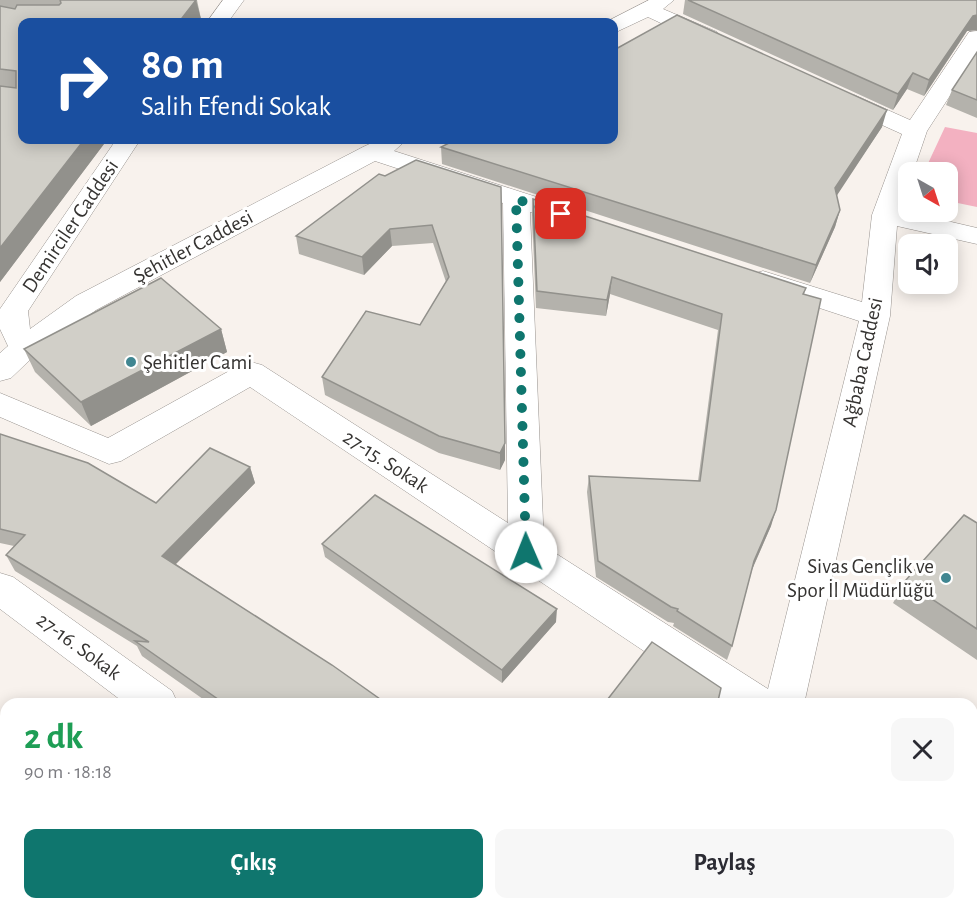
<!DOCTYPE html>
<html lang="tr">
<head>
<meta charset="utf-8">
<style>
  body { margin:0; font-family:"Alegreya Sans",sans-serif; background:#f7f7f7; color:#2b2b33; height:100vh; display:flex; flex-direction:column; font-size:22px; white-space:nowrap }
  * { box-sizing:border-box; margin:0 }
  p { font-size:20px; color:#7c7c81 }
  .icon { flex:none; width:33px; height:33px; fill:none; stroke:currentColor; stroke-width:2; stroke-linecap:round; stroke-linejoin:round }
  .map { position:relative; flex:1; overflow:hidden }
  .side { position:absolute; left:0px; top:698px; width:978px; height:212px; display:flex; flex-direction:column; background:#fff; border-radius:18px 18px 0 0; box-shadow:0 3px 15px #0003 }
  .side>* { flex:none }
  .top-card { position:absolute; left:18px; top:18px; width:600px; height:126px; border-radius:12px; box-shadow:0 3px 15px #0003; background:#1a4fa0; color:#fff; overflow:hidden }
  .needle { width:39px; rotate:141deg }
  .tools { position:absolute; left:898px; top:162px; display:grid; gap:12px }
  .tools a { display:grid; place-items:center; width:60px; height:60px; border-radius:12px; background:#fff; box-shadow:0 3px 15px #0003; font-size:30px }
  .pin { position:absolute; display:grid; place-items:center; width:51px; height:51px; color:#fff; margin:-26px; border-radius:12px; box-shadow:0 3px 9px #0006 }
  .me { position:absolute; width:66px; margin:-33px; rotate:359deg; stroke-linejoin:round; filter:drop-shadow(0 0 4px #0008) }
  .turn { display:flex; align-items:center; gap:21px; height:126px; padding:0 24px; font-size:27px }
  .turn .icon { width:78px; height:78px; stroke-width:2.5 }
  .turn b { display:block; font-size:42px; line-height:51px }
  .round { display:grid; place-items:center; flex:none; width:63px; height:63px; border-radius:12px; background:#f7f7f7 }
  .headline { display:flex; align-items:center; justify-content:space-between; height:102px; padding:0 24px }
  h1 { font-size:36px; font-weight:700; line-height:45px; color:#1e9e55 }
  .action { display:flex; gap:12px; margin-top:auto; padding:12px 24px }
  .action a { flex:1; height:69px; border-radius:12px; background:#0f766e; color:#fff; font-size:24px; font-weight:700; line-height:69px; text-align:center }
  .action a+a { background:#f7f7f7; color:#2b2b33 }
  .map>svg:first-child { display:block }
  .green { fill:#f3b1c1 }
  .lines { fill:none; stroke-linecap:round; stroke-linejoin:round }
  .street-casing { stroke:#97928e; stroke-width:1 }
  .street { fill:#fff; fill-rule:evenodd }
  .wall { fill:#b4b2ac }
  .shaded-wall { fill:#92918c }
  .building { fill:#d1cfc8; stroke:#92918c; stroke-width:1.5 }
  .route { stroke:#0f766e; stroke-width:10; stroke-dasharray:0 18 }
  .poi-dot { fill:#408691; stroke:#fff; stroke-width:2 }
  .labels { text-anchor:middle; stroke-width:6; stroke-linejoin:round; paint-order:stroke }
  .street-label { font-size:21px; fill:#353331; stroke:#fff }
  .poi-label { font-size:21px; fill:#353331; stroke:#fff; text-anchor:start }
</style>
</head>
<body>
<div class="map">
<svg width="977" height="908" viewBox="0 0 977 908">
  <rect width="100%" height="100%" fill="#f8f2ed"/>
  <path class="green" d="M945,127L977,133V207L948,201V172H924Z"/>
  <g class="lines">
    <defs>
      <path id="street" d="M223,0H244L228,22H207Z
        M649,0H674L663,9L717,32L720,37L717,42H701L648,17L614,33V22H606Z
        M977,31V54L927,131L913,172H909V184L900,210L977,228V244L897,226L890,316L804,704H723L250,387L121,461L109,464L0,417V393L108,438L240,365L251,362L262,365L508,523L503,203L375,161L96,310L35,355L11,378L0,381V353L8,346L0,329V309L116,140H140L28,311L30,329L76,296L363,147L378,140H403L404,142L394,151L583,212L587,218L583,224L574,226L530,212L544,546L768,689L859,321L753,286L749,280L753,274L763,271L862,302L872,215L902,134L838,105L834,100L838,95H854L910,120L969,32Z
        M0,573L13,577L172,691L178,704H126L0,609Z
        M972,845L977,847V893L972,891Z
        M176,903H222L221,908H175Z
        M417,903H468L470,908H419Z
        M641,903H688L686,908H639Z"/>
    </defs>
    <use href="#street" class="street-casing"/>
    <use href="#street" class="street"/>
  </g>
  <path class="wall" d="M0,0H197L201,19L198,22H22L107,140L0,282Z
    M685,0H977V30L967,31L924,96L907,89L893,110L683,14Z
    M977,52V118L946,105L952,90Z
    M882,127L836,195L840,210L835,227L810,283L442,164L441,147Z
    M416,160L505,460L500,470L439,453L325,395L322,377L420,325L446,282L433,243L392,246L364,275L299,254L296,236L385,176Z
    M533,199L806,288L804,294L771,526L752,570L732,646L727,660L673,626L674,623L668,622L596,577L587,492L589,476L698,481L718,330L610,294L606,316L536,308L532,215Z
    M221,329L227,352L91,426L35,372L24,349Z
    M0,434L156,503L250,467L255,483L176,564L387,704H210L142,656L137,646L15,571L6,555L14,546L0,543Z
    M977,523V660L893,603L905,581Z
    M322,544L556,622L502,683L325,557Z
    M233,903H320L326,908H237Z
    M495,903H614L611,908H497V904Z
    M794,903H916L922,908H800Z"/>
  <path class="shaded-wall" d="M196,0L201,19L198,22H179Z
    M977,15V30L967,31L924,96L929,80L973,16Z
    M913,73L907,89L893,110L898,94Z
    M887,110L882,127L830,206L835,188Z
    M84,140H107L0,282V248Z
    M840,210L835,227L810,283L816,265Z
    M390,229L392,246L364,275L362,257Z
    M612,277L610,294L606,316L607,300Z
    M221,329L227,352L91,426L81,402Z
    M505,443V460L500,470V453Z
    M250,467L255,483L169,571L162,556Z
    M776,510L771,526L749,576L754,561Z
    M557,609L556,622L502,683V670Z
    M108,903H122L120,908H106Z
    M610,903H614L611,908H607Z"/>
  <path class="building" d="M60,0H196L179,22H22V140H84L0,248V86L16,88V71L0,69V6L15,9L17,5H59L61,3Z
    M688,0H977V15L973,16L929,80L913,73L898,94Z
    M677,15L887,110L835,188L840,210L816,265L441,147L455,140H614V50Z
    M977,52V100L952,90Z
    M416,160L501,187L505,443L500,453L439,436L322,377L366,311L420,325L449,277L432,225L390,229L362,257L296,236L379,174L385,176Z
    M533,199L806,288L803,294L821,299L776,510L754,561L732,646L677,611L678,609L671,607L598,561L589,476L700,481L722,314L612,277L607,300L537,291Z
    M161,278L221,329L81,402L24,349Z
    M0,434L88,463L156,503L210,448L250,467L162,556L332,665L387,704H225L135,641L149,642L6,555L25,535L0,529Z
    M375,495L557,609L502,670L322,544Z
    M964,515L977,523V629L905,581Z
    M652,642L721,688L718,701L722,704H604Z
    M21,903H108L106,908H18Z
    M237,903H320L326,908H238L240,906Z
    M500,903H610L607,908H507Z
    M811,903H916L922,908H817Z"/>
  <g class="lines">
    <path class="route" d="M526,552L516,199L561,214"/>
  </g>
  <g class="poi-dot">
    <circle cx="131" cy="362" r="6"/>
    <circle cx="946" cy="578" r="6"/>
  </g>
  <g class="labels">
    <g class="street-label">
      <text transform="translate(70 226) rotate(-56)" y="7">Demirciler Caddesi</text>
      <text transform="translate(193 246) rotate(-28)" y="7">Şehitler Caddesi</text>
      <text transform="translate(862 362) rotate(-78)" y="7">Ağbaba Caddesi</text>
      <text transform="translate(386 461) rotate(33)" y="7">27-15. Sokak</text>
      <text transform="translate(79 646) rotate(36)" y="7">27-16. Sokak</text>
    </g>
    <g class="poi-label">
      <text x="143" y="369">Şehitler Cami</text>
      <text x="934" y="573" text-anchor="end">Sivas Gençlik ve<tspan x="934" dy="24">Spor İl Müdürlüğü</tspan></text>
    </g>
  </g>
</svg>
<div class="tools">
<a><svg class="needle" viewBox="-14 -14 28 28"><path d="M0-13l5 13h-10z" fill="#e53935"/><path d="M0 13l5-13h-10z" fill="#7c7c81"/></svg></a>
<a><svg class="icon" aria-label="sound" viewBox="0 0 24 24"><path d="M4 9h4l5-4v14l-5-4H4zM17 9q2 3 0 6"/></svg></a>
</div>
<div class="pin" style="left:561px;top:214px;background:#d93025"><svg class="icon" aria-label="arrive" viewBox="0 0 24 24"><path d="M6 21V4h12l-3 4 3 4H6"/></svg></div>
<svg class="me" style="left:526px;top:552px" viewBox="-20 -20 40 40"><circle r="19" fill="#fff"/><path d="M0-13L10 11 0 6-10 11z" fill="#0f766e"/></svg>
<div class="top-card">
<div class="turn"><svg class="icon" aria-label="right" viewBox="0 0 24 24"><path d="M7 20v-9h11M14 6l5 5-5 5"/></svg><div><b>80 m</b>Salih Efendi Sokak</div></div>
</div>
<section class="side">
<div class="headline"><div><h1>2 dk</h1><p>90 m · 18:18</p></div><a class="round"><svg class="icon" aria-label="close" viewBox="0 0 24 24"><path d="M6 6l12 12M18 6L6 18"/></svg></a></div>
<div class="action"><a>Çıkış</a><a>Paylaş</a></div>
</section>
</div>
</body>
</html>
